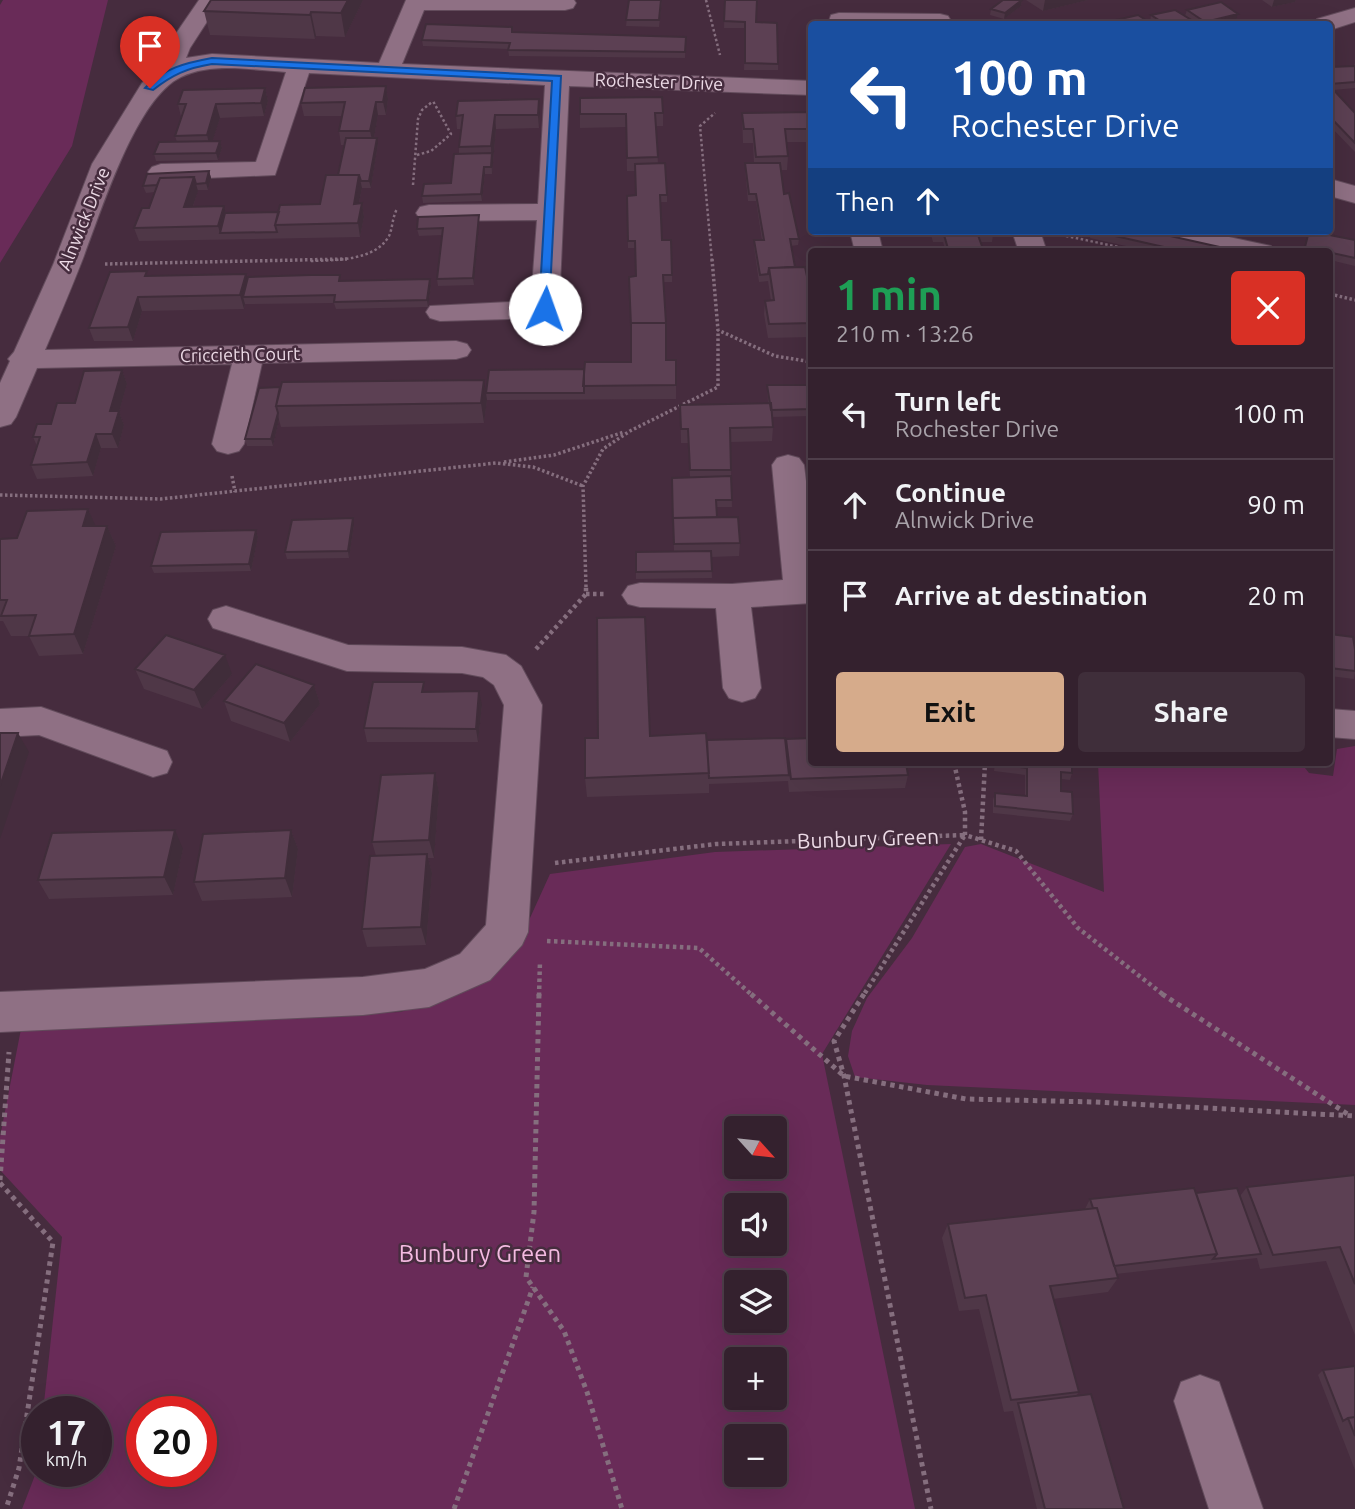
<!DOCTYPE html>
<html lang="en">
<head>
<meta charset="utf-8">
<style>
  body { margin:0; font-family:Ubuntu,sans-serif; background:#3f2e3a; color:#f1f3f6; height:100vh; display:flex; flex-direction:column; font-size:26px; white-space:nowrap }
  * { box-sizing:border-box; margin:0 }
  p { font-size:23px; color:#a9a3aa }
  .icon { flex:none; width:38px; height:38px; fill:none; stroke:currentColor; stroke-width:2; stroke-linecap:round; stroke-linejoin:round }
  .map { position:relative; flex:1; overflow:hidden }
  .side { position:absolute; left:808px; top:248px; width:525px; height:518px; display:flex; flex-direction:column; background:#34212e; border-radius:7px; box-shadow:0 7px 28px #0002,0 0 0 2px #4e3e4a }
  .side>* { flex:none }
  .guide { position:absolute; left:808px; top:21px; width:525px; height:214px; border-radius:7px; box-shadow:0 7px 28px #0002,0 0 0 2px #4e3e4a; background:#1a4fa0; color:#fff; overflow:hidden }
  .needle { width:46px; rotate:117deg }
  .tools { position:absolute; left:724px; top:1116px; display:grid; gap:14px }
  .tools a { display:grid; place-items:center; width:63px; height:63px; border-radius:7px; background:#34212e; box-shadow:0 7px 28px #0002,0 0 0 2px #4e3e4a; font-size:35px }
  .speed { position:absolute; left:21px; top:1396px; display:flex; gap:14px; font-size:35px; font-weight:700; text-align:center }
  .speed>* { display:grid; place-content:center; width:91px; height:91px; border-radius:50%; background:#34212e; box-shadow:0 7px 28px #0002,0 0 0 2px #4e3e4a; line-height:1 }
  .speed small { font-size:18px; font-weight:400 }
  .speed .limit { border:10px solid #d22; background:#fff; color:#111 }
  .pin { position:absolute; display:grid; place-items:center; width:60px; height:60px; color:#fff; margin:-72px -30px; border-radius:50% 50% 50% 0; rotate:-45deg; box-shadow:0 0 7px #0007 }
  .pin .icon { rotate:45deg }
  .me { position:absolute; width:77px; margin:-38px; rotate:3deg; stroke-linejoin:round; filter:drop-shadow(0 0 5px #0008) }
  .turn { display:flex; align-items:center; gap:24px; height:147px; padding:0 28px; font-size:32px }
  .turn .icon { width:91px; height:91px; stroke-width:2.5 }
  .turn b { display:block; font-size:49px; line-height:60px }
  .then { display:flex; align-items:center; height:66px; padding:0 28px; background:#0003; gap:14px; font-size:26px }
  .round { display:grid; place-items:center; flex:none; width:74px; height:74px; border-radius:7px; background:#3f2e3a }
  .headline { display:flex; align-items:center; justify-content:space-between; height:119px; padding:0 28px }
  h1 { font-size:42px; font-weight:600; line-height:52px; color:#1e9e55 }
  .button { display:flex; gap:14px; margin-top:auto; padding:14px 28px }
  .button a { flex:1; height:80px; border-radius:7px; background:#d6ab8b; color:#111; font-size:28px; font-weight:600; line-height:80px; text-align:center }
  .button a+a { background:#3f2e3a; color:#f1f3f6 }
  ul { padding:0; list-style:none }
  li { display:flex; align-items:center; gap:21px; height:91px; padding:0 28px; border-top:2px solid #4e3e4a }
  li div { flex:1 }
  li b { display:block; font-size:26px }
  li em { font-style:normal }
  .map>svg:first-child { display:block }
  .green { fill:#692b58; fill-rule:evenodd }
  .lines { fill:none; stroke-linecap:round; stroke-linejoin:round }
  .minor-casing { stroke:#624b5b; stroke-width:2 }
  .path-far3 { stroke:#856e7e; stroke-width:2.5; stroke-dasharray:2.5 2.5; stroke-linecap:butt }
  .path-far2 { stroke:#856e7e; stroke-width:3.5; stroke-dasharray:2.5 2.5; stroke-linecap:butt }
  .path-far1 { stroke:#856e7e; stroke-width:4.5; stroke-dasharray:3.5 3.5; stroke-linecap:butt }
  .path { stroke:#856e7e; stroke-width:5; stroke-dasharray:4.5 4.5; stroke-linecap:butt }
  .minor { fill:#8f7084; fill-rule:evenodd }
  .wall { fill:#4f3747 }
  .shaded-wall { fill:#402d3a }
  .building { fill:#5c4053; stroke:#402d3a; stroke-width:2 }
  .route { fill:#1a73e8; stroke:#114b97; stroke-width:2 }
  .labels { text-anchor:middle; stroke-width:5; stroke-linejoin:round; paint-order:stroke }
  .far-street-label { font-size:18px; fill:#ecdae6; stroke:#462c3e }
  .street-label { font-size:21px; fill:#ecdae6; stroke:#462c3e }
  .near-park-label { font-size:24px; fill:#f4bae1; stroke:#462c3e }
</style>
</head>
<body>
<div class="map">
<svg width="1355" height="1509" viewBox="0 0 1355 1509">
  <rect width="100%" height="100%" fill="#462c3e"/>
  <path class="green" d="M3,0H108L72,146L0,263V5Z
    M1355,746V1105L927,1085L855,1077L848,1056L852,1031L867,998L912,938L965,847L981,844L1104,892L1098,763H1301L1309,773L1333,776L1337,749Z
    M951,844L822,1054L915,1509H22L37,1470L96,1472V1412H43L62,1237L0,1170V1137L21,1029L401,1012L481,982L515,951L550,874L715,852ZM737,1129H775V1167H737ZM737,1206H775V1244H737ZM737,1283H775V1321H737ZM737,1360H775V1398H737ZM142,1412H201V1472H142ZM737,1437H775V1475H737Z"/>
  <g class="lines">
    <defs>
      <path id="minor" d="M199,0H221L190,48L186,58L212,54L379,63L406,0H574L576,3L573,8L565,10H424L402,64L812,81V95L569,86L559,309L555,315L545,318L440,321L430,318L426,312L430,306L531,301L537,220L429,221L420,219L416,213L420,207L429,205L538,204L545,85L309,73L275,175L161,180L152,177L148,172L152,167L161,164L256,162L286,72C252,70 212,62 181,77C134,99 99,219 80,266C69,294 57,322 45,350L456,341L467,344L471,350L467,356L456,359L262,363L244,444L239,451L228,454L217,451L212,444L232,364L37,368L16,417L11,424L0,427V383L10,361L8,359L14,352L53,265L92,164L142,83L158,70L166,48Z
        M1355,8V22L1330,30V24H1314L1317,19Z
        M839,13L940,14L948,16L951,21L949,24H828L831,15Z
        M1330,179L1355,186V203L1330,196Z
        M850,231H878L883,252H855Z
        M1012,231H1040L1047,252H1019Z
        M1148,231H1201L1271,246L1275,252H1222L1152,237Z
        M788,455L799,458L804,465L812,530V603L751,607L761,688L755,698L742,702L729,698L723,688L716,608L640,607L628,604L622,595L628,586L640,583L732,584L783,580L772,465L777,458Z
        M226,606L348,645L462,647L506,655L521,666L542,705L528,932L522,945L490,980L429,1007L363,1015L0,1032V992L363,977L425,969L460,954L486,925L504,705L494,685L483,677L462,673L347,671L213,628L208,619L213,610Z
        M41,707L167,751L172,762L167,773L153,777L39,735L0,737V709Z
        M1330,709L1355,711V739L1330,737Z
        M1200,1375L1219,1382L1263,1509H1209L1174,1401L1181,1382Z"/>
    </defs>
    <use href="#minor" class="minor-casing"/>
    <path class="path-far3" d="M706,0L720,55
      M417,155L431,151L451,134L433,101
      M413,185L418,119L422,110L432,102
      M1066,236L1133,250
      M311,261C336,260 375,261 389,236C393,227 392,218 397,209
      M712,261L700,126L715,113"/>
    <path class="path-far2" d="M712,259L718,330L775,356L812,362
      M105,264L347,259
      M1330,294L1355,300
      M504,462L554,455L624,432
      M232,476L235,492
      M0,495L161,499L496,463L533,467L583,486
      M586,587L583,486L603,449L630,431L718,387V330"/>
    <path class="path-far1" d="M586,594H604
      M536,649L586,594V585
      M954,763L965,812V835L1016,851L1078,928L1165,996
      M981,840L985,763
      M555,863L716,844L965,835L863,996
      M547,941L699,948L753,996
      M539,996L540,961"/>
    <path class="path" d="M539,994L534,1212L526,1277L564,1331L587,1392L622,1509
      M751,994L844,1076L966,1099L1095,1102L1355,1116
      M864,994L834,1041L844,1076L931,1509
      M1162,994L1349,1115
      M0,1180L9,1052
      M0,1183L53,1242L19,1468L6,1509
      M454,1509L533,1287"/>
    <use href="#minor" class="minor"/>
  </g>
  <path class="wall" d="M363,0L345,37L316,36L315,39L210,35L204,11Z
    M629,0H662L659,27L626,26Z
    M725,0L756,22L778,64V70H744L745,28H724Z
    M1022,0L1021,6L1004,19L990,15L991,9Z
    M1026,0H1088L1043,11Z
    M1262,0H1296L1295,2L1272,7Z
    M1187,10L1238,14L1236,21L1219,24H1198L1185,16Z
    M1151,15L1198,24H1154L1150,22Z
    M512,32L686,37L685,58L509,56L508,49L423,46L422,40Z
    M1355,63V88L1333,90L1355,113V152L1330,126V67L1354,66Z
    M386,86L388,99L386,115H378L374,138L378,144L371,188H362L359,203H362L364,217L360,237L139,241L134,228L149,208L155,192L146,193L143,186L209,171L211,178L208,190H198L193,207L225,213L279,212L320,204L338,175L345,145H341L339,131L342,116H304L301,103Z
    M265,88L268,101L264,116L220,118L212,141H220L222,148L218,160L156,161L154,154L177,142L175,136L181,117L178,104Z
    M539,99L540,113L539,128L496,129L492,174H485L482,201L423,203L422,196L451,183L459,153V147L461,129H457L456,116Z
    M812,112V142H786L788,156L787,170H781L784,194L799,239L798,245L791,246L795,267L812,300V337L768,338L764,314L765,301H771L768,281L759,282L754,247V240H762L756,201H748L745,170V163H754L753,143H743L742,113Z
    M663,113V126H656L658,164L667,195V202H660L662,240L672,275V282H663L666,360H676V399L487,400L484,423L281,427L279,420L273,446H247L245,439L259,388L486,393L584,369L631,362L636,276L635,248H628L627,196L636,195L635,171H627L626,127L580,128V114Z
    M479,222L474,285L438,286L437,279L442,235L419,236L417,229Z
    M930,231H992L993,235L992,242H980L984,252H946L943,242H933Z
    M1092,231L1242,252H1153L1090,238Z
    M1309,231L1355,240V266L1330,260V252H1303Z
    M148,276L247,280L341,281L430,279L431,286L428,307L336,309L334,303L245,304L244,309L142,311L133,341H94L89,328Z
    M122,370L127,384L119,412L124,425L118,448H101L93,476L37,479L31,465L37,446L33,437L51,424L75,403Z
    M767,385H812V416L772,417L773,427L772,441L730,442L732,507H716L717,517L740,543L739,556L711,557L712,578L636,579V552L674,551L672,478L690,477L688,443H681L680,405L768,403Z
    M88,509L95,526H107L116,546L83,654L39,656L29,636H11L3,621H0V539L17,538Z
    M354,525L349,558L287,559L285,552Z
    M256,530L258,537L251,571L154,573L151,566Z
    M1330,634L1355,671L1354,679L1330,676Z
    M135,669L232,674L202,709L144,689Z
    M314,685L320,704L290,742L231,721L224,701Z
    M426,692L482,705L478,742H367L364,728Z
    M650,736L786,746V739L908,775L905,788L789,792L788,781L709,784V793L587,797L585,778Z
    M995,763H1072V773L1070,780L1061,779V791L1073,814L1070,821L993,813V800L995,793L1025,796V775L994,771Z
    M435,773L439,792L434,858H428L432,873L426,945L367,947L362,929L376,856L372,842Z
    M291,830L298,849L292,897L202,901L194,882Z
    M183,849L173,895L49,899L38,880Z
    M1355,1175V1335L1326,1261L1260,1269L1257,1258L1116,1274L1118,1278L1108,1292L1053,1299L1079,1392L1076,1396L1124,1509H1037L1013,1411L1004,1412L979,1309L959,1311L942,1238L948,1224L1085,1209L1090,1199L1196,1193L1240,1196L1247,1187Z
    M1355,1366V1470L1318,1375L1323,1370Z"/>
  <path class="shaded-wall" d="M348,0H363L345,37L341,13Z
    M1022,0L1021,6L1004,19L1005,13Z
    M1045,0H1088L1043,11Z
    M1274,0H1296L1295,2L1272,7Z
    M311,12L316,36L315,39L310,15Z
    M1238,14L1236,21L1219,24H1204L1205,22Z
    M386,86L388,99L386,115L383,102Z
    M265,88L268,101L264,116L261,103Z
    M539,99L540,113L539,128L538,115Z
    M376,102L378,115L373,144L370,131Z
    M216,104L220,118L210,148L207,135Z
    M495,115L496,129L492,174L491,146Z
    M377,138L378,144L371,188L369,181Z
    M220,141L222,148L218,160L216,153Z
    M484,167L485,174L482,201L481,194Z
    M209,171L211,178L208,190L206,183Z
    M359,175L362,188L356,217L354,204Z
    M194,177L198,191L188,221L184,207Z
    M362,203L364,217L360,237L358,223Z
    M224,206L227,220L220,233L218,226Z
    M479,215V222L474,285L473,278Z
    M246,274L249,288L243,297L245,304L244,309L240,295Z
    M430,279L431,286L428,307L427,300Z
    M138,297L142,311L133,341L128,327Z
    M122,370L127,384L119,412L124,425L118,448L112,434L110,411Z
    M484,380L487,400L484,423L481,403Z
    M278,413L279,420L273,446L271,439Z
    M96,434L101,448L93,476L87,462Z
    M88,509L97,529L83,526Z
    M353,518L354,525L349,558L348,551Z
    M107,526L116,546L83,654L74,634Z
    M256,530L258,537L251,571L249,564Z
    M225,655L232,674L202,709L194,690Z
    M314,685L320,704L290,742L284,723Z
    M479,691L482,705L478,742L476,729Z
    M18,733L29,752L0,839V786Z
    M435,773L439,792L434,858L429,840Z
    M175,830L183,849L173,895L164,877Z
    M291,830L298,849L292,897L285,878Z
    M427,854L432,873L426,945L421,927Z"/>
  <path class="building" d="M211,0H348L341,13L311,12L310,15L204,11Z
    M629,0H661L659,20H626Z
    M725,0H757L756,22L777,23L778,64L745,63V22L724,21Z
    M1003,0H1022L1005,13L991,9Z
    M1221,2L1238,14L1205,22L1187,10Z
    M1175,10L1198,24H1165L1151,15Z
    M1138,15L1152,24H1123L1116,20Z
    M426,24L512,27V32L686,37L685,52L508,50L510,43L422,40Z
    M1355,66V82L1330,84V67Z
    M386,86L383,102H376L370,131H339L345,102L301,103L305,88Z
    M1330,86L1355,113V143L1330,117Z
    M265,88L261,103L216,104L207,135L175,136L186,104H178L183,90Z
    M662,97L663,113H655L658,157L627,158L626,114H580V98Z
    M539,99L538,115H495L491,146L459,147L463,115L456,116L458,101Z
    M812,112V129H785L788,156L756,157L753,129H744L742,113Z
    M346,138H377L369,181H361L359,175H338Z
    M220,141L216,153L154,154L159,142Z
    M492,153L491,167H484L481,194L422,196L424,184L451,183L454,154Z
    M665,163L667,195H660L662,240H671L672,275H663L666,323H631V326L629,277L636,276L635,241H628L627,196L636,195L635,164Z
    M745,163H780L784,194L789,193L799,239H790L795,267L769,268L768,274L760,275L754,240H764L756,194H749Z
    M209,171L206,183L196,184L194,177L160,178L157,185L143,186L147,174Z
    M326,175H359L354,204L362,203L358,223L275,225L280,205L320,204Z
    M194,177L184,207L224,206L218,226L134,228L142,208H149L160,178Z
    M279,212L275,225L277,232L220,233L225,213Z
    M479,215L473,278L437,279L443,228L417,229L418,217Z
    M933,231H992L993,235H978L984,252H949L944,235H934Z
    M1093,231H1148L1242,252H1186Z
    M1309,231L1355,240V258L1305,247Z
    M805,267L812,300V323L769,324L765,301L774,300L769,268Z
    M147,271L145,276L246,274L240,295L138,297L128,327L89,328L110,272Z
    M311,275H340L339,281L430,279L427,300L334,302L335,295L243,297L248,277Z
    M631,323H666V360H676V385L583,386L585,362H631Z
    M584,369V393H486L489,370Z
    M122,370L110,411H119L112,434H96L87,462L31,465L40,437H33L37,424H51L57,403H75L84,371Z
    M484,380L481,403L276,406L282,382Z
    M767,385H812V409L771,410Z
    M280,387L276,406L278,413L271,439H245L259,388Z
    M771,403L773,427L730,428L731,470H690L688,429H681L680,405Z
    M731,476L732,500H716L717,517L673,518V523L672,478Z
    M88,509L83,526H107L74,634L29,636L36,615L1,616L7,600H0V539L17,538L27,511Z
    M738,517L740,543L674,544L673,518Z
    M353,518L348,551L285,552L292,520Z
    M256,530L249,564L151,566L161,532Z
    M711,551L712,571L636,572V552Z
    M645,617L650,736L706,733L709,773L585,778V738H598L597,618Z
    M1330,634L1353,637L1355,649V671L1330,668Z
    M166,635L225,655L194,690L135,669Z
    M256,664L314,685L284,723L224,701Z
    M373,682H424L422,692L479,691L476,729L364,728Z
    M0,733H18L0,786Z
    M785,738L789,775L709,778L707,740Z
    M812,738V763H906L908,775L791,779L786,739Z
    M996,763H1072V773L1061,772V791L1072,792L1073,814L995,806V793L1027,796V768L996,764Z
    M435,773L429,840L372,842L381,775Z
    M175,830L164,877L38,880L52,833Z
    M291,830L285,878L194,882L203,834Z
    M427,854L421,927L362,929L370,856Z
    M1355,1175V1284L1340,1247L1273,1255L1247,1187Z
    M1194,1188L1217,1254L1114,1266L1097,1208H1093L1090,1199Z
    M1237,1188L1261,1254L1213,1259L1217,1254L1196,1193Z
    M1097,1208L1118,1278L1050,1286L1079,1392L1011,1400L986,1295L965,1298L948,1224Z
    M1355,1366V1417L1348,1418L1343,1421L1323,1370Z
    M1091,1394L1124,1509H1045L1018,1403Z
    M1355,1417V1436L1348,1418Z"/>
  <path class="route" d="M212,58L561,76L549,311L539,309L552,81L212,64C187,68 172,75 153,90L145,88C164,68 185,63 212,58Z"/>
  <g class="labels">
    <g class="far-street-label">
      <text transform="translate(659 82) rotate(2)" y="6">Rochester Drive</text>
      <text transform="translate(84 219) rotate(-68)" y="6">Alnwick Drive</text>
      <text transform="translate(240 355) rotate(-1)" y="6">Criccieth Court</text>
    </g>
    <g class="street-label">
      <text transform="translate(868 839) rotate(-2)" y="7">Bunbury Green</text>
    </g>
    <g class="near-park-label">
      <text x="480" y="1262">Bunbury Green</text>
    </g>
  </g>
</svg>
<div class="tools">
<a><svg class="needle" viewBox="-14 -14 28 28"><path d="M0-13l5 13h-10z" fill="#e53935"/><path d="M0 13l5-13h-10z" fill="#a9a3aa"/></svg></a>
<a><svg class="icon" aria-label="sound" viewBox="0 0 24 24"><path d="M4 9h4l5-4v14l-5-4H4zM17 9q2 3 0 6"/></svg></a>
<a><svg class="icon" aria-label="layers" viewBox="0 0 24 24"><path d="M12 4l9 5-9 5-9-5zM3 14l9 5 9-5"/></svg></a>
<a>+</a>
<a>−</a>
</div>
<div class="speed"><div>17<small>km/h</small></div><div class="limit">20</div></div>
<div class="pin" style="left:150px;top:88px;background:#d93025"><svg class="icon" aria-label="arrive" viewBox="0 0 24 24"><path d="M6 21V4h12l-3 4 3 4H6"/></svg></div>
<svg class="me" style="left:545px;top:309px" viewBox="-20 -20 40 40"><circle r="19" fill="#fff"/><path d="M0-13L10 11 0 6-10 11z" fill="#1a73e8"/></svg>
<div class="guide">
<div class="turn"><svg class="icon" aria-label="left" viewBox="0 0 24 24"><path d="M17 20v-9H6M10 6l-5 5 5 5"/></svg><div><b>100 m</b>Rochester Drive</div></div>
<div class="then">Then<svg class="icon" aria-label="ahead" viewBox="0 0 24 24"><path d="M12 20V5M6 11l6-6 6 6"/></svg></div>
</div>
<section class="side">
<div class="headline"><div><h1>1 min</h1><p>210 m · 13:26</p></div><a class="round" style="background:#d93025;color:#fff"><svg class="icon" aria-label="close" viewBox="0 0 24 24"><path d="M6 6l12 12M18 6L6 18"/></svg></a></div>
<ul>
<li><svg class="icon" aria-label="left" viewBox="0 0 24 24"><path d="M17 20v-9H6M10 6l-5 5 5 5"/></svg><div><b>Turn left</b><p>Rochester Drive</p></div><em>100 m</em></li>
<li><svg class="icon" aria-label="ahead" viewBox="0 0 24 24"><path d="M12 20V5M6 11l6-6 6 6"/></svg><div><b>Continue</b><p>Alnwick Drive</p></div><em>90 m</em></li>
<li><svg class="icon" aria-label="arrive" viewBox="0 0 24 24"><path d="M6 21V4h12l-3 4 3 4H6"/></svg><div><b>Arrive at destination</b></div><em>20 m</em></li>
</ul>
<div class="button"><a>Exit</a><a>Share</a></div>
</section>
</div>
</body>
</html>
